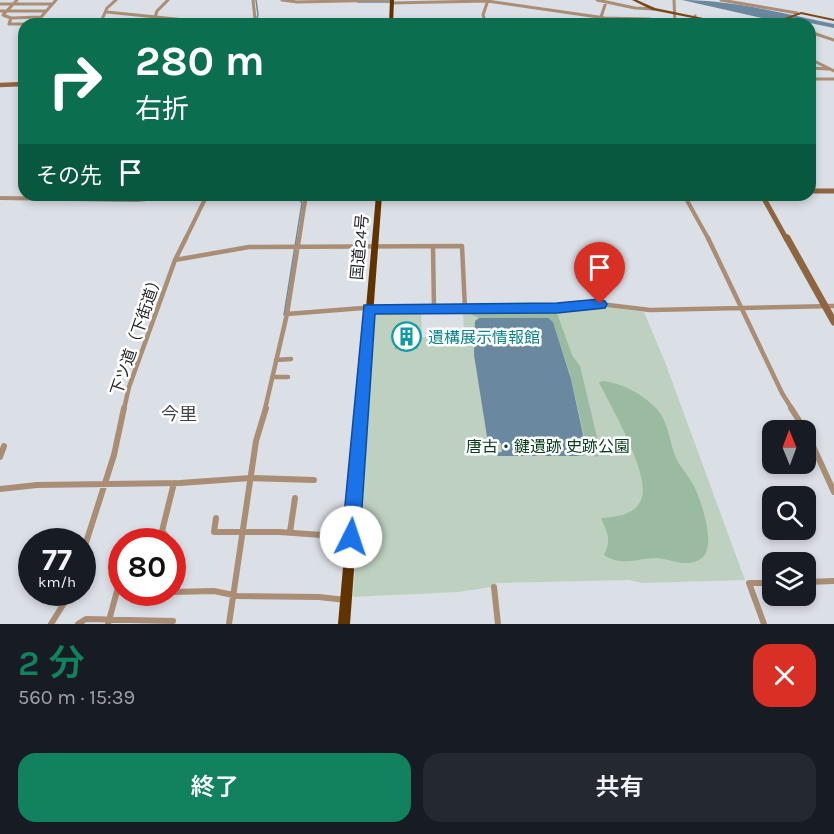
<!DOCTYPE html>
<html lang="ja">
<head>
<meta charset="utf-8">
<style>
  body { margin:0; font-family:Karla,"Noto Sans JP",sans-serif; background:#242831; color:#f1f3f6; height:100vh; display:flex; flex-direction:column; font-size:22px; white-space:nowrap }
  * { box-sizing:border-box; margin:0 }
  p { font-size:20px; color:#9ea1a6 }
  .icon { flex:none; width:33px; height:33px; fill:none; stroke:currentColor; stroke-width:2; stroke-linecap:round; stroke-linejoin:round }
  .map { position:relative; height:624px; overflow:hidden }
  .side { display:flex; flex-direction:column; background:#171b24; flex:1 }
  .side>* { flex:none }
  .guide { position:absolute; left:18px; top:18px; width:798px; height:183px; border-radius:18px; box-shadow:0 3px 9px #0003; background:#0b6e4f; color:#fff; overflow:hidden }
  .needle { width:39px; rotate:359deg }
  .tools { position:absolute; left:762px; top:420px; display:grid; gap:12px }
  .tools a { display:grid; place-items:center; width:54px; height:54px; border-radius:12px; background:#171b24; box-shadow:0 3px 9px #0003; font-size:30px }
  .speed { position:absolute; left:18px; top:528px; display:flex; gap:12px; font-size:30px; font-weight:700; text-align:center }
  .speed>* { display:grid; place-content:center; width:78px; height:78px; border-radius:50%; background:#171b24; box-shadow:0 3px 9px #0003; line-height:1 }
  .speed small { font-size:15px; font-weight:400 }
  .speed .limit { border:9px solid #d22; background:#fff; color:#111 }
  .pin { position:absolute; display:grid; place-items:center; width:51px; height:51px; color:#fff; margin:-62px -26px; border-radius:50% 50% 50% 0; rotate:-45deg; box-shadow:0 0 6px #0007 }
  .pin .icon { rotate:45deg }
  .me { position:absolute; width:66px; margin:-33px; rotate:4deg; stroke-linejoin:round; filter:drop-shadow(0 0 4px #0008) }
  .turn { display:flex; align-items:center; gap:21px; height:126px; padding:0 18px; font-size:27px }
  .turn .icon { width:78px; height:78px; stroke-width:2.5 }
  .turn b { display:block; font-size:42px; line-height:51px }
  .then { display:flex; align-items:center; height:57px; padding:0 18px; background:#0003; gap:12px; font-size:22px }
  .round { display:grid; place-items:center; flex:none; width:63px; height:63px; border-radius:18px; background:#242831 }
  .summary { display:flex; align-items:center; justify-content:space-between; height:102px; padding:0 18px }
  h1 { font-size:36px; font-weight:600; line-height:45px; color:#12815d }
  .action { display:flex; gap:12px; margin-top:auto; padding:12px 18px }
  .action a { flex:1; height:69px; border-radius:18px; background:#12815d; color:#fff; font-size:24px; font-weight:600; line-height:69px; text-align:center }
  .action a+a { background:#242831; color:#f1f3f6 }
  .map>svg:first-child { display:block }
  .green { fill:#bed1c1 }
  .forest { fill:#9abaa1 }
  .water { fill:#6a889f }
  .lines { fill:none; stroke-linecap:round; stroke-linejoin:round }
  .stream { stroke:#6a889f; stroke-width:1.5 }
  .building { fill:#c1a8c5; stroke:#9d989e; stroke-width:1.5 }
  .street-far3 { stroke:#aa8d75; stroke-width:3 }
  .street-far2 { stroke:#aa8d75; stroke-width:4 }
  .street-far1 { stroke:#aa8d75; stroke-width:4.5 }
  .street { stroke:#aa8d75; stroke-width:6 }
  .secondary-far2 { stroke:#8f6541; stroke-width:4.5 }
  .secondary-far1 { stroke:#8f6541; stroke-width:5 }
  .secondary { stroke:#8f6541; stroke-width:7 }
  .primary { fill:#7a4816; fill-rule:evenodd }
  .highway { fill:#613300; fill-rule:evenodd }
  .route { fill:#1a73e8; stroke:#114b97; stroke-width:1.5 }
  .labels { text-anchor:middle; stroke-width:5; stroke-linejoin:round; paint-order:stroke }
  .street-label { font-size:16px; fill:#1f2124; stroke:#fff }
  .culture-label { font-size:16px; fill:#0d838f; stroke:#fff; text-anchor:start }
  .park-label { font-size:16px; fill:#063c1b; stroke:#fff }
  .neighbourhood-label { font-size:18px; fill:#3f4248; stroke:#fff }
</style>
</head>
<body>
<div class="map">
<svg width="834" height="624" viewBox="0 0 834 624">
  <rect width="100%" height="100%" fill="#dbdfe6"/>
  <path class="green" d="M600,306L644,312L665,362L745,580L642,583L629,580L496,583L492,587L458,592L353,597L374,311L421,309L422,337L461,336L464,332L463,311H559Z"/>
  <path class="forest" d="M552,310L557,313L572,355L580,366L601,454L596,457L588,453L570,374L553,322L547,318H479L468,313Z
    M602,381C623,383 644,395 658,410C668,422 670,444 676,458C680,467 688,475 693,484C701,499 717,546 702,558C687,569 672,559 657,558C638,558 622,567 604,555C612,539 607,533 601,518C615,517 635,515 641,500C652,477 611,406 599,383Z"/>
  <path class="water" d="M682,0C734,0 784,14 834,24V28L810,23L789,24Z
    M479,318H548L553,322L571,379L587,453L582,456H498L494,453L502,452L501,443H491L492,452L489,449L474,355L475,321Z"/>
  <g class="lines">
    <path class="stream" d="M358,2H390
      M255,24L258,15L256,0
      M284,315L302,203L299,198L289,195"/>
  </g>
  <path class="building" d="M417,326V348H396V327Z"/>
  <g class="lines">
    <path class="street-far3" d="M17,0L3,15L11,18L41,17
      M282,0L297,2L392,0
      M597,0L635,8L654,9
      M674,0L675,24
      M721,0L797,13
      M391,3L487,1L605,18L650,19V24
      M0,4H51
      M0,11H46
      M107,12L185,20L194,24
      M601,17L606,2
      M11,18L9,24H35L56,0
      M650,21L674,22
      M674,21L696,23L695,16
      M100,24L107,8L116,0
      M153,24L157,11L168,0
      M252,24L255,19L253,0
      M486,24L483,15L488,0
      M810,32L834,40
      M810,59L834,71
      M810,68L828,69
      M810,79H834"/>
    <path class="street-far2" d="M415,195L451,198
      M684,195L709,240
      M0,198L137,200L187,195
      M185,240L207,195
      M299,240L306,195"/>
    <path class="street-far1" d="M708,238L782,393L792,409
      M433,246L434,309
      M175,260L249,247L462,246L465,309
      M287,314L363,308H557L600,304L650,310L834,306
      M276,360L291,359
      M272,377H288
      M124,409L129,387L175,260L186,238
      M265,409L287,314L299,238"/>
    <path class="street" d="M791,408L805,430
      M806,431L834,492
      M0,457L4,446
      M0,489L37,485L180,483L250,478L314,480
      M216,518L214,532H279L351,537
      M290,532L295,498
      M171,542L162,531L174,483
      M82,555L114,455L124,408
      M806,582L834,581
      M494,587L498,624
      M150,592H168
      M172,592L214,591L238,596L319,597L346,600
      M51,624L71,592
      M78,624L86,619L173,621
      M108,624L117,591L122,589
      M229,624L256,441L266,408
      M764,624L749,583H772"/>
    <path class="secondary-far2" d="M0,85L24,84"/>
    <path class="secondary-far1" d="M810,191H834
      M762,195L787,240
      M451,198L625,195"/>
    <path class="secondary" d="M787,238L834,322"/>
    <path class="primary" d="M632,0H637L655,8L732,24H723L652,10Z
      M801,12L834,19V21L801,14L774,24H768Z"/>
    <path class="highway" d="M390,0H394L393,24H389Z
      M376,195H382L350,624H338Z"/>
  </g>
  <path class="route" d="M600,299L605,301L607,304L605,308L557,313L375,314L360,537L358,544L351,546L345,544L342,537L364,305L557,303Z"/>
  <defs>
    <symbol id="building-ring" viewBox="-11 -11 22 22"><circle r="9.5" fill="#fff" stroke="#0f9aa8" stroke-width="1.5"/><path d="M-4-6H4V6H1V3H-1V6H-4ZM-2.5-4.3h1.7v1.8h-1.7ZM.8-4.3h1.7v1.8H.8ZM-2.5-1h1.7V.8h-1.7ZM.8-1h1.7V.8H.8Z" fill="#0f9aa8"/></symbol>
  </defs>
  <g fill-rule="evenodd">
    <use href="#building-ring" x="390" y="320" width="33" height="33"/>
  </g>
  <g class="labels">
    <g class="street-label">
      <text transform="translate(359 247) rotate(-85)" y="6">国道24号</text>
      <text transform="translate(136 334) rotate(-71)" y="6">下ツ道（下街道）</text>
    </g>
    <g class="culture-label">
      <text x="428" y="343">遺構展示情報館</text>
    </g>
    <g class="park-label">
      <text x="548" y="452">唐古・鍵遺跡 史跡公園</text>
    </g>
    <g class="neighbourhood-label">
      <text x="179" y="420">今里</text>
    </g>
  </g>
</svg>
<div class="tools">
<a><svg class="needle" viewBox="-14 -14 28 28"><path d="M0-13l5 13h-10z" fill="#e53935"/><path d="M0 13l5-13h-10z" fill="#9ea1a6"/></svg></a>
<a><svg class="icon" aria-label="search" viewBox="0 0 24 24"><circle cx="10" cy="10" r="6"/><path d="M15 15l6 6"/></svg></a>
<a><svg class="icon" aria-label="layers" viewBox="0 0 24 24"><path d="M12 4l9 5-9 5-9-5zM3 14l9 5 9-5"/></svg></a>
</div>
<div class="speed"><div>77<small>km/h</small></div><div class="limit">80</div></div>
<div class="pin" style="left:600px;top:304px;background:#d93025"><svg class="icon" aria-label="arrive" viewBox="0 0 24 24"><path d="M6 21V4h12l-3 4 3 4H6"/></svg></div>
<svg class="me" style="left:351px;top:537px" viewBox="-20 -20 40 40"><circle r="19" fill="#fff"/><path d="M0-13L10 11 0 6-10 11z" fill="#1a73e8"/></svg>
<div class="guide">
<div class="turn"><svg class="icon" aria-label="right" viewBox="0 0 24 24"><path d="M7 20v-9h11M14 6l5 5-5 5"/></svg><div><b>280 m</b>右折</div></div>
<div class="then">その先<svg class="icon" aria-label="arrive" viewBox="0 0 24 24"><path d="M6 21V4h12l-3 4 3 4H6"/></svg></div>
</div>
</div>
<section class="side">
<div class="summary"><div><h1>2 分</h1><p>560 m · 15:39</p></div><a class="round" style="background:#d93025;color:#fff"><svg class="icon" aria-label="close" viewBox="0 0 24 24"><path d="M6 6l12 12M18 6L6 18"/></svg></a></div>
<div class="action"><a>終了</a><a>共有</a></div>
</section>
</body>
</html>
